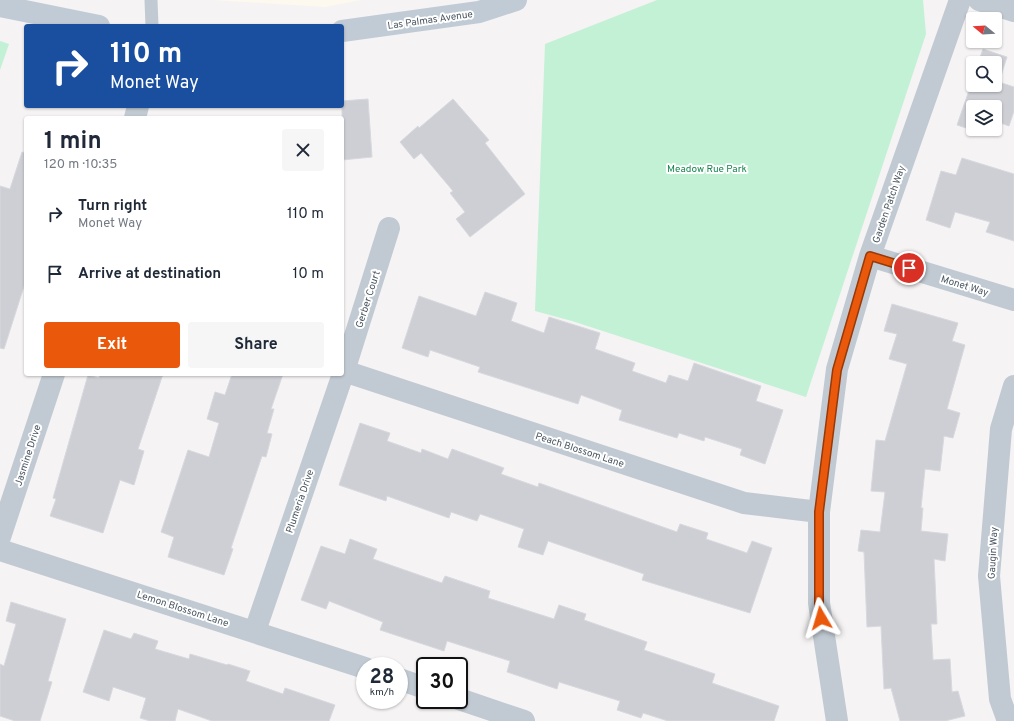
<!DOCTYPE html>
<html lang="en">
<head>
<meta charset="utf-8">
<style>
  body { margin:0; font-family:Overpass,sans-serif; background:#f6f6f7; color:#1f2937; height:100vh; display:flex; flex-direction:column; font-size:15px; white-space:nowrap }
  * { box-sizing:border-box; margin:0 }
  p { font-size:13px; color:#747a83 }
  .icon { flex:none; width:22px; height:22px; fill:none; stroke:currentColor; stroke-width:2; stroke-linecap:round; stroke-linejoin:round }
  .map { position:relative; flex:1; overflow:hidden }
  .drawer { position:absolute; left:24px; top:116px; width:320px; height:260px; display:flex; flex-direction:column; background:#fff; border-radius:4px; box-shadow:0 1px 3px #0004 }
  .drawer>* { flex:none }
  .hud { position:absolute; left:24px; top:24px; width:320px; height:84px; border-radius:4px; box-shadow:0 1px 3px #0004; background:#1a4fa0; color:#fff; overflow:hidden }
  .needle { width:26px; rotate:288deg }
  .fabs { position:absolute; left:966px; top:12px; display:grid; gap:8px }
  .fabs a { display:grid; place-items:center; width:36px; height:36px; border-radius:4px; background:#fff; box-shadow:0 1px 3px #0004; font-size:20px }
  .speed { position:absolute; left:356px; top:657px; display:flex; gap:8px; font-size:20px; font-weight:700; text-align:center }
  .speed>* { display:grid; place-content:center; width:52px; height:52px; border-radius:50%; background:#fff; box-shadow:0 1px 3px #0004; line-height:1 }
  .speed small { font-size:10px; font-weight:400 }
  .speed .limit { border:2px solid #111; border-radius:6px; background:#fff; color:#111 }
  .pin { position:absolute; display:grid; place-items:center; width:34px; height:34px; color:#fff; margin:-17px; border:2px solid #fff; border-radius:50%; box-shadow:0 1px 4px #0007 }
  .me { position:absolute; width:44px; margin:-22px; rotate:353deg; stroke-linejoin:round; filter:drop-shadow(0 0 3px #0008) }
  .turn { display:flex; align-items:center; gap:14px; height:84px; padding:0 20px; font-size:18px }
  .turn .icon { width:52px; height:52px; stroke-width:2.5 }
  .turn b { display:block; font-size:28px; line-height:34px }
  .round { display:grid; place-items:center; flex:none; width:42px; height:42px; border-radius:4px; background:#f6f6f7 }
  .headline { display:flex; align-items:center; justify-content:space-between; height:68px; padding:0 20px }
  h1 { font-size:24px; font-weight:700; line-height:30px }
  .button { display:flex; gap:8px; margin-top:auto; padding:8px 20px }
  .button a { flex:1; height:46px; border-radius:4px; background:#ea580c; color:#fff; font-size:16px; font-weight:700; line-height:46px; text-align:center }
  .button a+a { background:#f6f6f7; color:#1f2937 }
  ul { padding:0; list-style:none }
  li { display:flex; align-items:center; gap:12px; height:60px; padding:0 20px }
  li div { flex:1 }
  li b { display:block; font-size:15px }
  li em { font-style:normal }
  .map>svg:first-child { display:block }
  .commercial { fill:#fdf9ef }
  .green { fill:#c3f1d5 }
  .building { fill:#cdcfd5; stroke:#d7d9de }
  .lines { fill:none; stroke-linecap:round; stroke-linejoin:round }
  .lane { stroke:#c1cad2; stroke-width:13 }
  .street { stroke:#c1cad2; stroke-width:22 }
  .secondary { stroke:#c1cbd6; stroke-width:22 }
  .route-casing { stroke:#983908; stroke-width:10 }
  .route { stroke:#ea580c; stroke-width:7 }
  .labels { text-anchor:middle; stroke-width:4; stroke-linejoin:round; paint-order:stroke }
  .street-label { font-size:10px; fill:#4a5661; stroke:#fff }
  .park-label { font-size:10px; fill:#17864f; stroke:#fff }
</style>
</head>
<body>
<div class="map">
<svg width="1014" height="721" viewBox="0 0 1014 721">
  <rect width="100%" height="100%" fill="#f5f3f3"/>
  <path class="commercial" d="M213,0H361L325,7Z"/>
  <path class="green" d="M657,0H923L926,34L806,397L572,321L535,311L545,44Z
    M0,41L9,44L0,70Z"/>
  <path class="building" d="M983,49L1007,57L999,82L1014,87V111L1009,126L995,121V107H973V129H982L981,133L957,125L973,79V85H995V63H978Z
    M368,99L372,157L342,160V101Z
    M453,99L489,140L485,143L525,194L470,237L456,219L465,212L450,193L453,191L421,153L414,159L400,142L418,126L419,128Z
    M22,152L26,153V280L4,349L0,348V186L10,189Z
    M962,158L1014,174V241L986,232L990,222L955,212L950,228L926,220L941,171L956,175Z
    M485,292L517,303L511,321L544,333L549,317L600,333L595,349L635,363L632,371L666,383L669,375L688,381L694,363L761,386L756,401L783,410L765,464L740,455L742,449L705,437L704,441L679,433L677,438L619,420L622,410L581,395L578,404L478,372L480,367L430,350L428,357L402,348L419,296L476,316Z
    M892,304L958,323L952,341L965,345L947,409L960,413L953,438L944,436L940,471L925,469L921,508H923L921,531L948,534L945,561L934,559L937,624H931L933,660L950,659L952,692L958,691L965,716L945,721H900L891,688L884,689L881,626L867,627L864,552L858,551L861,530L880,532L885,492L871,491L876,440L885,441L907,364L889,359L897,334L884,331Z
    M100,374H163L138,449L144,451L134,485L120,480L103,533L50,516L56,499L53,498L88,375L99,378Z
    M232,374H283L271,409H274L267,433L272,434L266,457L262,456L231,548L233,549L224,575L168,557L174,537L161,532L188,450L209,457L219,423L207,419L215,392L225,395Z
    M360,423L390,433L387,441L421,453L422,449L448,459L452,449L504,468L501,474L538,487L539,483L677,532L680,524L708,533L706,539L747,553L752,541L772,548L750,613L642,580L644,574L548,541L543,555L518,547L524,529L480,514L477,521L451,512L449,518L387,496L386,501L339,485Z
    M350,539L377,549L373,559L442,583L445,576L490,591L488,598L554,619L559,605L586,614L584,620L647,642L644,650L715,674L712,683L779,706L774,721H668L643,713L641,718L617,710L620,701L559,682L557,689L507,672L510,661L447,641L444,651L380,630L383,622L329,601L326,609L301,600L321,546L345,554Z
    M11,602L66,619L48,681L52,682L40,721H15L0,716V664L4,666L16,624L6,621Z
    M104,630L131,639L134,633L158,641L155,649L189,659L190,654L227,665L228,664L250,671L246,681L283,694L285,688L335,705L329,721H212L178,709L175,721H150L140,718L146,698L113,687L109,701L83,692Z"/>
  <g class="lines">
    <path class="lane" d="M151,0L152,26"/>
    <path class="street" d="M979,0L1014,11
      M135,118L138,106
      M870,256L1014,300
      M344,371L744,503L819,512
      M0,537L54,374
      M0,550L365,668
      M255,631L344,371L389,228
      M399,679L425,688
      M459,699L524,721
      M837,721L819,603V512L837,369L870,256L960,0
      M1008,721L1000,699L989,576L1001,429L1014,386"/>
    <path class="secondary" d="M0,6L99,26
      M342,31L479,12L516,0"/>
  </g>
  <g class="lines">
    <defs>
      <path id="route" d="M821,618L819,604V512L837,370L870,256L909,268"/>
    </defs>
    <use href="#route" class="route-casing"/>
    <use href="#route" class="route"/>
  </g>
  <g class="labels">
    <g class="street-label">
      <text transform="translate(430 19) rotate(-8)" y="4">Las Palmas Avenue</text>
      <text transform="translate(888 204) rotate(-71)" y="4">Garden Patch Way</text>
      <text transform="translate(965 285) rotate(17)" y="4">Monet Way</text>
      <text transform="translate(367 299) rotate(-72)" y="4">Gerber Court</text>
      <text transform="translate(580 449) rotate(18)" y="4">Peach Blossom Lane</text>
      <text transform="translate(27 455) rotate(-72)" y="4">Jasmine Drive</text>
      <text transform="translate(299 501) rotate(-71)" y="4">Plumeria Drive</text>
      <text transform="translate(992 553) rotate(-87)" y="4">Gaugin Way</text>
      <text transform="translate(183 608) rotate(18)" y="4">Lemon Blossom Lane</text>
    </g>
    <g class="park-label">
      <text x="707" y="172">Meadow Rue Park</text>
    </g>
  </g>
</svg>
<div class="fabs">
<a><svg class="needle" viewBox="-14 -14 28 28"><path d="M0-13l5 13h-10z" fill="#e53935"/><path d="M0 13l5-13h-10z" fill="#747a83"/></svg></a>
<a><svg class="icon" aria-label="search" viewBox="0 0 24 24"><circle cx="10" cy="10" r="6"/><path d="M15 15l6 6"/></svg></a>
<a><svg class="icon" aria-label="layers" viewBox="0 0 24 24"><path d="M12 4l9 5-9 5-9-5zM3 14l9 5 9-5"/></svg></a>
</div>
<div class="speed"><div>28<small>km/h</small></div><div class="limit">30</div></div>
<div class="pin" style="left:909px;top:268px;background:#d93025"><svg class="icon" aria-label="arrive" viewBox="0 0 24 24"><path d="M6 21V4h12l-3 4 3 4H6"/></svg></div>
<svg class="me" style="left:821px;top:618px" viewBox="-20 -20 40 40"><path d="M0-17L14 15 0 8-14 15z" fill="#ea580c" stroke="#fff" stroke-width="4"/></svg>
<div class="hud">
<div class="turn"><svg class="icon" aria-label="right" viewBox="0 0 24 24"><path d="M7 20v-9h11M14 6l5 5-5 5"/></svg><div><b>110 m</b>Monet Way</div></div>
</div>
<section class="drawer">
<div class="headline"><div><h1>1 min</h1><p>120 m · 10:35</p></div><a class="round"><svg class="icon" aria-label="close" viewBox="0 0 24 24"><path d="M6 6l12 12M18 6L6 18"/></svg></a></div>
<ul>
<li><svg class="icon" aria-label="right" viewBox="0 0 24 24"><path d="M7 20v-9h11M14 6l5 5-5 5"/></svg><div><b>Turn right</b><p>Monet Way</p></div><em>110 m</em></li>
<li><svg class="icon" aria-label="arrive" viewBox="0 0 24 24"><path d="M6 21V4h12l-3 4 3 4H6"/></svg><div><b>Arrive at destination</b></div><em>10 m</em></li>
</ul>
<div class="button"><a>Exit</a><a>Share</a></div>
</section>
</div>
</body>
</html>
